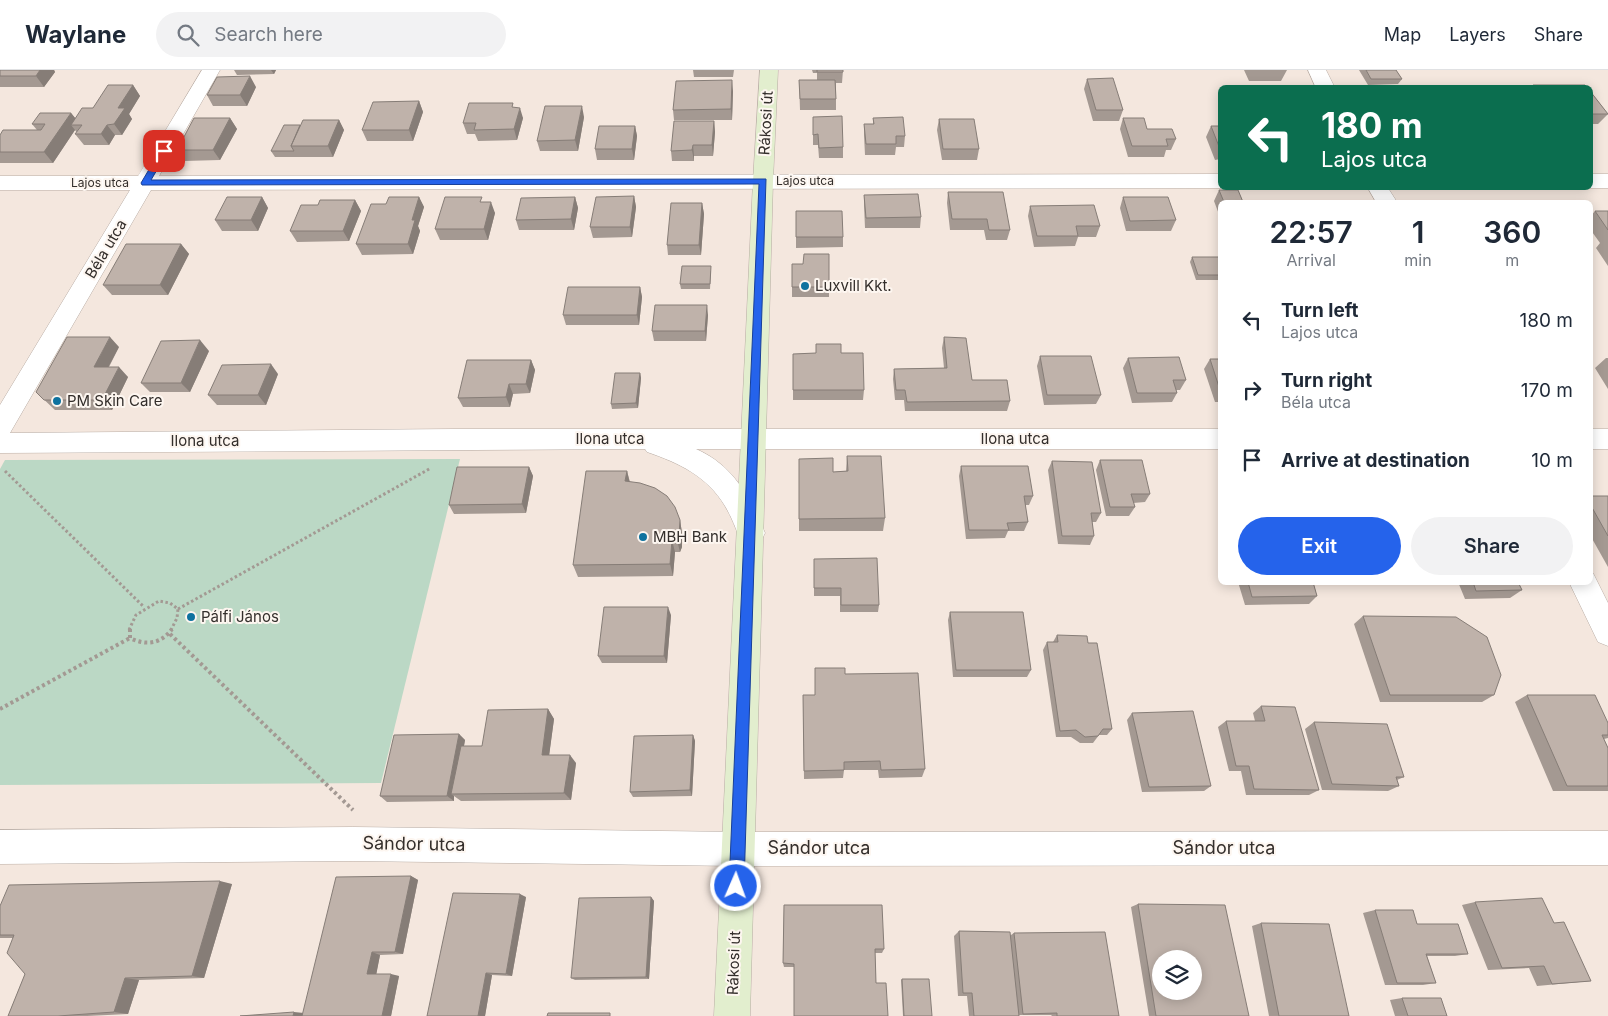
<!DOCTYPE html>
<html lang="en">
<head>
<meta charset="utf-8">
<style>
  body { margin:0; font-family:Inter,sans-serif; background:#f2f2f3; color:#1f2937; height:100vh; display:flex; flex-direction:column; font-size:19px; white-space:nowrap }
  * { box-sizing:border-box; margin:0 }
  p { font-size:16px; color:#747a83 }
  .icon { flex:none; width:28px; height:28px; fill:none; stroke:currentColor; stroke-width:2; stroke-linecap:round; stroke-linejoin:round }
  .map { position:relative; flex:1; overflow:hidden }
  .panel { position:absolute; left:1218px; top:130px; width:375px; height:385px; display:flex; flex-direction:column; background:#fff; border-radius:8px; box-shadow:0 2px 12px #0003 }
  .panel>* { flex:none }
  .guide { position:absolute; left:1218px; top:15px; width:375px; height:105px; border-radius:8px; box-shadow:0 2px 12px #0003; background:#0b6e4f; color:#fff; overflow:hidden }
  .tools { position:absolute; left:1152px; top:880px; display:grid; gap:10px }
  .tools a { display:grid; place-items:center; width:50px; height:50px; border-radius:50%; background:#fff; box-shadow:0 2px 12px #0003; font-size:25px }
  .pin { position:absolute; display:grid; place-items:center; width:42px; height:42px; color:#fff; margin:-21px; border-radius:10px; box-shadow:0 2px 8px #0006 }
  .me { position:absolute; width:55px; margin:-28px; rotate:2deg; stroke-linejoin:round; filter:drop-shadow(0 0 4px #0008) }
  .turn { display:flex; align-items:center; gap:18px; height:105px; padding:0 20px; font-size:22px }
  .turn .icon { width:65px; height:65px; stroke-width:2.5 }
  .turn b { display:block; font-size:35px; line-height:42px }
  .eta { display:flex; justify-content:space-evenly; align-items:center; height:85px; text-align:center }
  .eta b { font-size:30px; font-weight:600; line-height:35px }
  .button { display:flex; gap:10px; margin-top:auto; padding:10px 20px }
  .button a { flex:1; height:58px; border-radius:30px; background:#2563eb; color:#fff; font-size:20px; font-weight:600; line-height:58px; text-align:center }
  .button a+a { background:#f2f2f3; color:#1f2937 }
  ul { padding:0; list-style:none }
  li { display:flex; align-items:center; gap:15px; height:70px; padding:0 20px }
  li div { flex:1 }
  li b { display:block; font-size:19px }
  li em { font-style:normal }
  header { display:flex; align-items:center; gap:30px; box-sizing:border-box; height:70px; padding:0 25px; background:#fff; border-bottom:1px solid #e0e1e3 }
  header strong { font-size:24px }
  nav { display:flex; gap:28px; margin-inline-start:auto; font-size:18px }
  .search { width:350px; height:45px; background:#f2f2f3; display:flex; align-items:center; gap:12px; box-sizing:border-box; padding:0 18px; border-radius:28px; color:#747a83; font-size:19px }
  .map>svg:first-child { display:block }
  .green { fill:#bbd8c5 }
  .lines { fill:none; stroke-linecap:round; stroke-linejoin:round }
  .street-casing { stroke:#b8aca4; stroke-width:1 }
  .secondary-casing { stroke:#b8aca4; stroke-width:1 }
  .path-far1 { stroke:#a39993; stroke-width:3; stroke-dasharray:2.5 2.5; stroke-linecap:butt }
  .path { stroke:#a39993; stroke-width:4; stroke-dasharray:3 3; stroke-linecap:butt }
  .street { fill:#fff; fill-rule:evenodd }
  .secondary { fill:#e2eece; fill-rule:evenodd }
  .wall { fill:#a49992 }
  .shaded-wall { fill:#867d77 }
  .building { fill:#bfb2aa; stroke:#867d77; fill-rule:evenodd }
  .route { fill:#2563eb; stroke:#184099 }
  .poi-dot { fill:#0e729f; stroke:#fdf6f0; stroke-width:2 }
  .labels { text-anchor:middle; stroke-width:4; stroke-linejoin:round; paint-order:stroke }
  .far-street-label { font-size:12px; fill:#332e2b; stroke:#fdf6f0 }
  .street-label { font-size:15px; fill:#332e2b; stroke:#fdf6f0 }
  .poi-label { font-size:15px; fill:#332e2b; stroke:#fdf6f0; text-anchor:start }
  .near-street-label { font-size:18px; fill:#332e2b; stroke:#fdf6f0 }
</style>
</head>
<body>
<header>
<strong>Waylane</strong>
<div class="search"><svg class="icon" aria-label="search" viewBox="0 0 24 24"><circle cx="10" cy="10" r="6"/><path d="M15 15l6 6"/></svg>Search here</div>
<nav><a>Map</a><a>Layers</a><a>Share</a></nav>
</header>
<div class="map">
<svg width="1608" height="946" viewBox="0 0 1608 946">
  <rect width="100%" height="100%" fill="#f4e7de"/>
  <path class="green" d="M460,389L381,713L0,715V399L5,390Z"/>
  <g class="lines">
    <defs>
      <path id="street" d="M202,0H220L159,106L1220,104L1221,118L151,120L10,363L454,359H1220V379H696C733,395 750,427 765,463L761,471L751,475L741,471C736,460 732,447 725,436C707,406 679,393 647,382L645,379L0,383V335L130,120H0V106H138Z
        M1308,0H1326L1335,18H1316Z
        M1590,104H1608V118H1589Z
        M1368,118H1388L1397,132H1376Z
        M1590,359H1608V379H1590Z
        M1590,502L1593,503L1608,533V576L1598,572L1569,512H1590Z
        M353,757L738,762L1608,761V795L738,796L353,791L0,794V760Z"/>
      <path id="secondary" d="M760,0H778L773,111L750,946H714L753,111Z"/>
    </defs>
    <use href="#street" class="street-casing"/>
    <use href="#secondary" class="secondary-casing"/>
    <path class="path-far1" d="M5,401L144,537
      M178,539L431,398
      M129,560L136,545L159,531L170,533L178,539L177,548L171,560"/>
    <path class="path" d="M130,559V568C146,576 161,574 172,559
      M170,564L353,740
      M0,639L130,568"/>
    <use href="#street" class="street"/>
    <use href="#secondary" class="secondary"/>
  </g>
  <path class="wall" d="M0,0H54L55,2L44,17H0Z
    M234,0H276L274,4L237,5Z
    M693,0H734L733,7H694Z
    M812,0H843L842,13H836V40H800L799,10H817V3H813Z
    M1244,0H1287L1281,11H1249Z
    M1359,0H1396L1402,9L1398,14L1368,15Z
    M1087,9L1123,40L1119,51H1093L1084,19Z
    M133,15L140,26L129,44L132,49L122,65H115L109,75H84L75,64L77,63L75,60L53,93H0V65L37,60L32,54L71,43L75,48Z
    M256,17L247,36H213L207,25Z
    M733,21L732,50H674L673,40Z
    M1590,21L1608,44L1598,54H1590Z
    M419,31L423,42L413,71H367L362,60Z
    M514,38L523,48L517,70L478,71L475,64H467L463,53Z
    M584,47L578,81H540L537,71Z
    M813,47L843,77V88H819L818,75H813Z
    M230,48L237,59L220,90L184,91L177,80Z
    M873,48L905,66L904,77H896L895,85H865L864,65V54H873Z
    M1123,48L1147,59L1176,69L1171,80H1166L1164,87H1128L1120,59Z
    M939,49L979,79L977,90H942L937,60Z
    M339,50L344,60L333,87H275L271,81L300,55Z
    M714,51L715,62L713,86H694V91H672L671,81Z
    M635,56L637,66L634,90H597L595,79Z
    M1211,56H1220V89L1215,90L1206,67Z
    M1219,120L1243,132H1220V147L1214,131Z
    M948,122L1010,160L1007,170H986L984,160H950L947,133Z
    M864,125L921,147L920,158H865L864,135Z
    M634,126L636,137L632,167L593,168L590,157Z
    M262,127L268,138L258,161H222L215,150Z
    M419,127L424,137L418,156L420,161L413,184L362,185L356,174Z
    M575,127L578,138L574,160H519L516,150Z
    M1123,127L1176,150L1171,161H1126L1120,138Z
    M355,130L361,141L349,171L297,172L290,161L318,135Z
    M484,132L495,143L488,170H440L435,159Z
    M702,133L704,144L701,185H668L667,175Z
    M1030,136L1100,156L1096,167H1078L1075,176L1034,177L1028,146Z
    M796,141L843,167V177L796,178Z
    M1595,141H1608V196L1596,178L1600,173L1590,159V147Z
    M181,174L189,184L168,225H112L103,215Z
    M1192,187H1220V210H1196L1190,192Z
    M792,194L829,217V227H792Z
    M711,201L710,219H681L680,214Z
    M640,217L642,227L639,255H566L563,245Z
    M708,245L706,271H654L652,261Z
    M944,267L972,310L1010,331L1007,341H905L904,330H895L893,309L894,299L944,298L942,278Z
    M119,277L109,297L128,307L112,340H55L36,322Z
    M209,281L190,322H150L141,313Z
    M841,283L864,320L863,330H793V284Z
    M1040,286L1101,325L1096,334L1044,335L1037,296Z
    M1128,288L1186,310L1180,320H1176L1177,323L1172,332L1132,333L1123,298Z
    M1606,288H1608V319L1595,298Z
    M1210,289H1220V332H1215L1204,299Z
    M531,290L535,300L530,323L513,324L510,337H463L458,328Z
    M640,303L641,308L638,338L612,339L611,334Z
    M278,304L266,335H217L208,325Z
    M847,386L885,448L883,461H799V389L833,402L846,401Z
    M1100,390L1150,424L1145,432L1133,433L1135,437L1129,446H1106L1096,400Z
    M1052,391L1101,443L1096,452H1092L1094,466L1090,475L1058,474L1048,400Z
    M961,396L1033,426L1029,435H1025L1028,452L1024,461H1008L1005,468L966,469L959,406Z
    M529,397L533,406L526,443L454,444L449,435Z
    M627,401L630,412L680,450L682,463V477L680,482H675L673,506L578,507L573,495Z
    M1590,426H1608V497L1590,465Z
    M814,489L879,535L878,542H840V526H814Z
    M1238,512H1313L1317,526L1309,534L1245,535Z
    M1458,512H1518L1522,520L1510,528L1465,529Z
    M950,542L1031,600L1027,607H953L948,550Z
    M671,545L667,593H602L598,586Z
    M1363,546L1494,625L1482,632H1380L1354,554Z
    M1057,565L1088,573L1112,659L1107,665H1099L1093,673H1080L1071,667H1056L1043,580L1047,572H1053Z
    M815,598L845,604L925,699L922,707L879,708L878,700H844L843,708L804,709L803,625H815Z
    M1527,625L1608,653V668L1604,669L1608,678V721H1553L1515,632Z
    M1261,636L1319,720L1309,725H1246L1241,701H1229L1218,657L1226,651H1255L1253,643Z
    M548,639L554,649L549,685L576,693L571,730L461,731L454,726V731L387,732L380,726L459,664L465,670L464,676H482Z
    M1132,643L1211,716L1204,721L1142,722L1127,650Z
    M1314,652L1404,707L1397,710L1399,716L1388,721L1322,720L1305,659Z
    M693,665L695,671L692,726L633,727L630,722Z
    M411,806L418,810L403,884L380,885L376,904L399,906L391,946H240L303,943Z
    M232,814L204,908L139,910L128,944L87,946H8L25,904L13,868H0V836Z
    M526,827L512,906L492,905L485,946H427Z
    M651,827L654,831L649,909L575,910L571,908Z
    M1475,832L1554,853L1591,911L1537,916L1529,898L1488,900L1462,835Z
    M1138,834L1249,946H1149L1131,837Z
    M784,835L884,879L882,883H875L876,913L888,946L794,897H784L783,893Z
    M1375,840L1417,854L1468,884L1455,886H1427L1436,913L1423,915H1385L1363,843Z
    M1261,853L1349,946H1269L1252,856Z
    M959,861L1011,865L1014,863L1119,946H1052L1051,945H1019V946H969L967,926H958L954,866Z
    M902,909L932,946H903L901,910Z
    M1402,928L1447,946H1395L1390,930Z"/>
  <path class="shaded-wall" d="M40,0H54L55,2L44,17L36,6Z
    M271,0H276L274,4Z
    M250,6L256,17L247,36L240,25Z
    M732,10L733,21L732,50L731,39Z
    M133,15L140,26L129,44L132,49L122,65L114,54L118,38Z
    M419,31L423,42L413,71L409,60Z
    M582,36L584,47L578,81L575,70Z
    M520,38L523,48L517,70L514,59Z
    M71,43L80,54L71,55L75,60L53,93L44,82Z
    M230,48L237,59L220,90L213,80Z
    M339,50L344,60L333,87L328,76Z
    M714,51L715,62L713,86L712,75Z
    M107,55L115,65L109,75L101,64Z
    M635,56L637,66L634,90L632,79Z
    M693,75L694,86V91L692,80Z
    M634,126L636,137L632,167L630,157Z
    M262,127L268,138L258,161L251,150Z
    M419,127L424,137L418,156L420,161L413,184L408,174L412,150Z
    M575,127L578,138L574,160L571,149Z
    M355,130L361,141L349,171L343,161Z
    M491,132L495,143L488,170L484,159Z
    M702,133L704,144L701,185L699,175Z
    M181,174L189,184L168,225L160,215Z
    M640,217L642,227L639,255L637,245Z
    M707,235L708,245L706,271L705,261Z
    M110,267L119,277L103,307L94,297Z
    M200,270L209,281L190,322L181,313Z
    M531,290L535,300L530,323L526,314Z
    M271,294L278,304L266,335L258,325Z
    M119,297L128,307L112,340L102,330Z
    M640,303L641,308L638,338L636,333Z
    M509,314L513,324L510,337L506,327Z
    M529,397L533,406L526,443L522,434Z
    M627,401L630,414L625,411Z
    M680,450L682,463V477L680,482L677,470Z
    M672,470L675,482L673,506L670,494Z
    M668,537L671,545L667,593L664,586Z
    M548,639L554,649L548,694L542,685Z
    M459,664L465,670L455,724H451L454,726V731L447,726Z
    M693,665L695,671L692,726L690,720Z
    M570,685L576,693L571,730L564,723Z
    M411,806L418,810L403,884L395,882Z
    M220,811L232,814L204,908L192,906Z
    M520,824L526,827L512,906L506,904Z
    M651,827L654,831L649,909L646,907Z
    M372,882L380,885L376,906L367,904Z
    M486,903L492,905L485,946H478Z
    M391,904L399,906L391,946H382Z
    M125,908L139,910L128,944L114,942Z
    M294,942L304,943V946H293Z"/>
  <path class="building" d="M0,0H40L36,6H0Z
    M817,0H843V2H817Z
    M1366,0H1396L1402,9H1371Z
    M250,6L240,25H207L217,7Z
    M1113,8L1123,40H1096L1087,9Z
    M732,10L731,39L673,40L676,11Z
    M799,10H835L836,29H800Z
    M108,15H133L118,38H125L114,54L107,55L101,64H75L82,55H71L82,38H93Z
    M1533,15H1585L1587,18H1534Z
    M1590,21L1608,44H1590Z
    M419,31L409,60H362L373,32Z
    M469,33H513L512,37L520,38L514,59L474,60L476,53H463Z
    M545,36H582L575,70L537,71Z
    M40,43H71L44,82H0V65L3,60H41L45,54H32Z
    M842,46L843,77L819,78L818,64L813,65V47Z
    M903,47L905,66H896V74H866L864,54H874L873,48Z
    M194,48H230L213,80H177Z
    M1123,48H1144L1147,59H1172L1176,69H1166L1168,76H1132Z
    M939,49H974L979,79H943Z
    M303,50H339L328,76H291Z
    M674,51H714L712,75H693L692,80L671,81Z
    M284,55H300L291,76L294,81H271Z
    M599,56H635L632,79H595Z
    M1211,56H1220V79Z
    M1219,120H1238L1243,132H1224Z
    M948,122H1003L1010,160H989L987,149H952Z
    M918,124L921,147L866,148L864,125Z
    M634,126L630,157H590L596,127Z
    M227,127H262L251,150H215Z
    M389,127H419L412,150H415L408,174H356L371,134H386Z
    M445,127H482L480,132H491L484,159H435Z
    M575,127L571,149L516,150L521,128Z
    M1123,127H1168L1176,150L1130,151Z
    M320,130H355L343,161H290L301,135H318Z
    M1314,131H1359L1360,132H1314Z
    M671,133H702L699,175H667Z
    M1094,135L1100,156H1076L1078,166H1037L1030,136Z
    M796,141H842L843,167H796Z
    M1595,141H1608V160Z
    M126,174H181L160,215H103Z
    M804,184H829V217H792V194H803Z
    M1192,187H1220V205H1198Z
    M682,196H711L710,214H680Z
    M568,217H640L637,245H563Z
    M655,235H707L705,261H652Z
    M67,267H110L94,297H119L102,330H44L36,322Z
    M944,267L966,268L972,310H1007L1010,331L907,332L905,320H896L894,299L947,298Z
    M200,270L181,313H141L161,271Z
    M816,274H841V283H863L864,320H793V284L816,283Z
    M1040,286H1091L1101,325H1047Z
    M1179,287L1186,310H1173L1177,323H1137L1128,288Z
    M1210,289H1220V320Z
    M467,290H531L526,314H509L506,327L458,328Z
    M271,294L258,325H208L222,295Z
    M615,303H640L636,333L611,334Z
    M847,386H881L885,448L799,449V389L833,388V402L848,401Z
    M1100,390H1142L1150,424H1131L1135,437H1110Z
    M1052,391L1092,392L1101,443H1091L1094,466H1062Z
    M961,396H1028L1033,426H1024L1028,452L1007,453L1009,460H969Z
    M457,397H529L522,434L449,435Z
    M586,401H627L625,411L640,413L655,418L667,426L675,437L680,450L679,465L677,470H672L670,494L573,495Z
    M1590,426H1608V466L1590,434Z
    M877,488L879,535H841V518H814V489Z
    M1248,512H1313L1317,526L1252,527Z
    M1473,512H1518L1522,520L1476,521Z
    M604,537H668L664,586H598Z
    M950,542H1023L1031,600H956Z
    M1363,546L1456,547L1487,567L1501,605L1494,625H1390Z
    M1057,565L1087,566L1088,573H1097L1112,659H1103L1098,666L1085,667L1076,660L1060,661L1047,572H1058Z
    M815,598H845V604L918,603L925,699L881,700L880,691L844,692V700L804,701L803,625H815Z
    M1527,625H1595L1608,653V665H1602L1608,678V716H1567Z
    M1261,636L1295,637L1319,720L1254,719L1249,696H1236L1226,651H1265Z
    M548,639L542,685H570L564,723L451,724L461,676H482L488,640Z
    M1193,641L1211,716L1149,717L1132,643Z
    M1314,652L1387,654L1404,707H1396L1399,716L1332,714Z
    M459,664L447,726H380L394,665Z
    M693,665L690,720L630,722L634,666Z
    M411,806L395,882H372L367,904H391L382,946H302L336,807Z
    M220,811L192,906L125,908L114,942L58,946H8L25,904L7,883L14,865H0V836L9,815Z
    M453,823L520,824L506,904L486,903L478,946H427Z
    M651,827L646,907L571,908L579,828Z
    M1542,828L1554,853L1564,852L1591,911L1552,914L1544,896L1502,898L1475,832Z
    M1138,834L1225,835L1249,946H1156ZM1161,889H1194V921H1161Z
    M784,835H882L884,879H875L876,913H886L888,946H794V894L783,893Z
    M1375,840H1413L1417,854H1458L1468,884H1426L1436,913H1397Z
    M1261,853L1329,854L1349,946H1279Z
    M959,861L1010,862L1019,946H974L972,923H963Z
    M1105,862L1119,946H1057V943L1023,944L1014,863Z
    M902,909H929L932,946H904Z
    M1402,928H1441L1447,946H1408Z
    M294,942L293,946H240Z
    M548,943H610V946H547Z"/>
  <path class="route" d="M164,78L168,81L151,110L766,109L744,816L741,821L736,823L732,821L729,816L759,114L142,115L141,113L160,81Z"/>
  <g class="poi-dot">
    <circle cx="805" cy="216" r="5"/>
    <circle cx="57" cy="331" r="5"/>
    <circle cx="643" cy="467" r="5"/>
    <circle cx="191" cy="547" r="5"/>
  </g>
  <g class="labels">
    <g class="far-street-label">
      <text x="805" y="115">Lajos utca</text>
      <text x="100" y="117">Lajos utca</text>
    </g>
    <g class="street-label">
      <text transform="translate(766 53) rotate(-87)" y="5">Rákosi út</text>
      <text transform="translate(106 179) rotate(-59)" y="5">Béla utca</text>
      <text x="610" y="374">Ilona utca</text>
      <text x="1015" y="374">Ilona utca</text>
      <text x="205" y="376">Ilona utca</text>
      <text transform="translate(734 893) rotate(-88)" y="5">Rákosi út</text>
    </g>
    <g class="poi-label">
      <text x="815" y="221">Luxvill Kkt.</text>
      <text x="67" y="336">PM Skin Care</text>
      <text x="653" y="472">MBH Bank</text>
      <text x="201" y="552">Pálfi János</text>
    </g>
    <g class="near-street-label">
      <text transform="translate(414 774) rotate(1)" y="6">Sándor utca</text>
      <text x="819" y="784">Sándor utca</text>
      <text x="1224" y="784">Sándor utca</text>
    </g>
  </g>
</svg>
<div class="tools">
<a><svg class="icon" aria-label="layers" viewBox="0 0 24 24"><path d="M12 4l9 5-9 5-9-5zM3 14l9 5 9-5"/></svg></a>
</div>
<div class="pin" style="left:164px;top:81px;background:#d93025"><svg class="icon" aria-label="arrive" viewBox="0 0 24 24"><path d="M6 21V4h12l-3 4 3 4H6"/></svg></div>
<svg class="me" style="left:736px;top:816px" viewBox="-20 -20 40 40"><circle r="17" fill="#2563eb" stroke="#fff" stroke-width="3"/><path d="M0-11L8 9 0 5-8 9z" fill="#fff"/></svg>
<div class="guide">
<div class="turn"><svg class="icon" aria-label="left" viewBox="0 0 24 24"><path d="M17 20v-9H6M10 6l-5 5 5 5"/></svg><div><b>180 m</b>Lajos utca</div></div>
</div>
<section class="panel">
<div class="eta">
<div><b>22:57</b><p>Arrival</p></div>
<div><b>1</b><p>min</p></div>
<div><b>360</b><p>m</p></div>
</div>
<ul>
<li><svg class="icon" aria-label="left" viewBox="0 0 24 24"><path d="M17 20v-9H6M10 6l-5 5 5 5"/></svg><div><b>Turn left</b><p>Lajos utca</p></div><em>180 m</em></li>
<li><svg class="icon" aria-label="right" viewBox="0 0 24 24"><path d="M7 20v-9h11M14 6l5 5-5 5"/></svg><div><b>Turn right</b><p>Béla utca</p></div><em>170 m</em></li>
<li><svg class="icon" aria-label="arrive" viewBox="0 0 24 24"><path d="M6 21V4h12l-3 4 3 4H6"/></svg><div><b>Arrive at destination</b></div><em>10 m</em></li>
</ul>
<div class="button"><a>Exit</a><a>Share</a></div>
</section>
</div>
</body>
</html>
